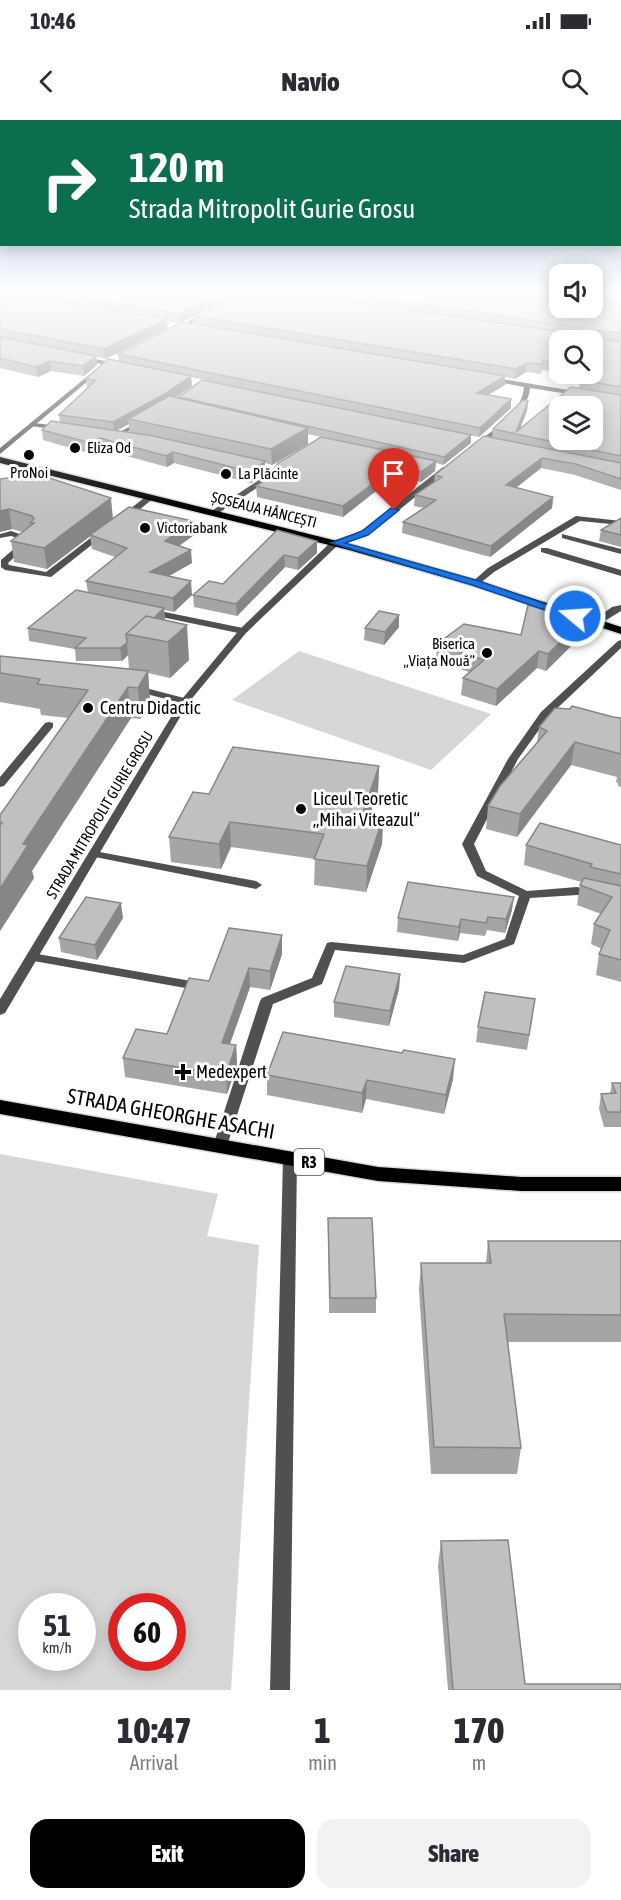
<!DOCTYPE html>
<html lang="en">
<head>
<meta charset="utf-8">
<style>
  body { margin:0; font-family:"Asap Condensed",sans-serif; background:#f2f2f3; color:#2b2b33; height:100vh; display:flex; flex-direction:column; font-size:22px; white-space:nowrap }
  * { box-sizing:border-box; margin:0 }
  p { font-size:20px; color:#7c7c81 }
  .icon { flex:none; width:33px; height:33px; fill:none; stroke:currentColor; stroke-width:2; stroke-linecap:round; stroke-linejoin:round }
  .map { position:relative; height:1570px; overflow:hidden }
  .details { display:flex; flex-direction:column; background:#fff; flex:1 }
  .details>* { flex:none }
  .hud { position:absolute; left:0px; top:0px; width:621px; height:126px; box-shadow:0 3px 15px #0003; background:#0b6e4f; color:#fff; overflow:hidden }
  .buttons { position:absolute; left:549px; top:144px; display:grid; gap:12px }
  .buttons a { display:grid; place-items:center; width:54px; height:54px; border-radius:12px; background:#fff; box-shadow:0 3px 15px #0003; font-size:30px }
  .speed { position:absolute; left:18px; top:1473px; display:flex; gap:12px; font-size:30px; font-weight:700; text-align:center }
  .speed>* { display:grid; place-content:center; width:78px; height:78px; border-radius:50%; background:#fff; box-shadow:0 3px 15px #0003; line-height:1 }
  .speed small { font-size:15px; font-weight:400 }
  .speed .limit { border:9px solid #d22; background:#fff; color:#111 }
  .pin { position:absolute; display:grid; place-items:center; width:51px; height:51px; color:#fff; margin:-62px -26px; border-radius:50% 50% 50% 0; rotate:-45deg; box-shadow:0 0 6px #0007 }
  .pin .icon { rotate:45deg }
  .me { position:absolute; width:66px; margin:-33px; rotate:288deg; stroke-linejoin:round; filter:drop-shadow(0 0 4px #0008) }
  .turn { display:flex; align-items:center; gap:21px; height:126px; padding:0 30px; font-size:27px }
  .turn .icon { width:78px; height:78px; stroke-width:2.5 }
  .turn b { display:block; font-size:42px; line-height:51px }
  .eta { display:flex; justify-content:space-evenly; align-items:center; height:102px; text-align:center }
  .eta b { font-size:36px; font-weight:800; line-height:42px }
  .button { display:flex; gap:12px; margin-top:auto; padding:12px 30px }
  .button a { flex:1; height:69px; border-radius:18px; background:#000; color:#fff; font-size:24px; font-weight:800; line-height:69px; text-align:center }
  .button a+a { background:#f2f2f3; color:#2b2b33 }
  .status { display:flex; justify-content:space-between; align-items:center; height:42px; padding:0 30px; background:#fff; direction:ltr }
  .status svg { height:16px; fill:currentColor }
  header { display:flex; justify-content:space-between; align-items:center; height:78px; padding:0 30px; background:#fff; font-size:27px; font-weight:800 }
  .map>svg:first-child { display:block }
  .green { fill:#d7d7d7; fill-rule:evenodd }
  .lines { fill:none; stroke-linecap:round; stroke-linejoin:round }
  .primary-casing { stroke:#dbdbdb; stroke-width:3 }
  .lane { fill:#505050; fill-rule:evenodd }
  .street { fill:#505050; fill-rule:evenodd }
  .primary { fill:#000; fill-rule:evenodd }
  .wall { fill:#a5a5a5; fill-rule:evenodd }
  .shaded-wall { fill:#868686 }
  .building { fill:#c0c0c0; stroke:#868686; stroke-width:1.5; fill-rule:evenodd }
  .route { fill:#1a73e8; stroke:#114b97; stroke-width:1.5 }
  .poi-dot { fill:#000; stroke:#fff; stroke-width:2 }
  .labels { text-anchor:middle; stroke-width:6; stroke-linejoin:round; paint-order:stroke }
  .far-poi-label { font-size:15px; fill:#000; stroke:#fff; text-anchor:start }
  .far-street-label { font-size:15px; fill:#000; stroke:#fff }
  .shield { fill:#fff; stroke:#4c4c4c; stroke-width:1.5 }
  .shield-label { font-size:16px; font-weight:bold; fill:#000 }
  .poi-label { font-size:18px; fill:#000; stroke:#fff; text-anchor:start }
  .near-street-label { font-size:21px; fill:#000; stroke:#fff }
</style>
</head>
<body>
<div class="status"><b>10:46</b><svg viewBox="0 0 49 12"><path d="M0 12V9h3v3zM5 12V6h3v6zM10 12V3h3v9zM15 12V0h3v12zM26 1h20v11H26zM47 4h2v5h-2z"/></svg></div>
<header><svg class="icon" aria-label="back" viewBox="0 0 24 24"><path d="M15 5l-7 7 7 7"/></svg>Navio<svg class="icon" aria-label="search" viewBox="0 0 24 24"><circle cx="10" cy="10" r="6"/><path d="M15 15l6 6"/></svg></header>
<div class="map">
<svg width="621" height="1570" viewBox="0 0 621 1570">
  <rect width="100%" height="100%" fill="#fff"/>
  <path class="green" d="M299,531L491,594L431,650L232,580Z
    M0,1034L218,1074L207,1116L259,1125L231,1570H0ZM32,1486H82V1538H32ZM122,1486H172V1538H122Z"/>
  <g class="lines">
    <defs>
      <path id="primary" d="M0,337L357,426L479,461L621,507V514L471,465L349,430L0,343Z
        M0,980L378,1047L521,1057H621V1071H521L378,1061L0,994Z"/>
    </defs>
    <use href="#primary" class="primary-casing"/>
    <path class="lane" d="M142,300L147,301L118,317L112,316Z
      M33,303L60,306L63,308L60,310L31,306L30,305Z
      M265,356L272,358L217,394L210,392Z
      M148,375L155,377L128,399H122V395Z
      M576,396L621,401V405L580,401L494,452L478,465L471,463L488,448Z
      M101,410L108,412L51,457L5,450L1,447V440L24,420L11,416L0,418V414L11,411L34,419L8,443L9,445L46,452Z
      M562,414L621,429V434L562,418Z
      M541,428H547L621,450V456L541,432Z
      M621,485V491L598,505H592L590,503L612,487Z
      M150,489L243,508L248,511L243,514L147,494V490Z
      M621,520V528L549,596L518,639L474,724L486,751L527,771L577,767L621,777V785L577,775L530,778L514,824L464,843L335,830L322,864L273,884L227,1026L225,1030L220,1032L215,1030L213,1026L260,881L262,878L312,858L327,823L331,822L463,835L505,819L519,776L477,756L462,724L508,639L541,592L618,521Z
      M134,565L188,579L190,581L185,584L131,570L129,568Z
      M49,602L53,603V607L4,666L0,667V657L45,603Z
      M94,731L256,761L262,765L256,769L90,736L88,734Z
      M32,833L191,861L197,865L191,869L28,840L26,837Z"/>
    <path class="street" d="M207,192L212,193L175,211L170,210Z
      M81,236L119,244L122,246L119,248L79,239L78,238Z
      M100,246L105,247L0,334V328Z
      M489,257L581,272L584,274L581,276L530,268C529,290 497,319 477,328L473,326L474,324C494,310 522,293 524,267L487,260L486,259Z
      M443,347L450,349L368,415L338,425L246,513L189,582L5,893L0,895V879L182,579L240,509L332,421L362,411Z
      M290,1032L295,1034L297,1038L290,1570H270L283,1038L285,1034Z"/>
    <use href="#primary" class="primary"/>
  </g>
  <path class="wall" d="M0,171H241V173L180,203L167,201L168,208L105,239L96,237L97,245L84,256L51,251L38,257L0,248Z
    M245,171H552L621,181V370L575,355L541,348L516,368L553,377L552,388L490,437L402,413L403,402L424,388L414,386L415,375L434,362L435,355L492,318L493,309L528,281L527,291L520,308L579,268L580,260L585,257L566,254H592V220H560V252L542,250L541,254L526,252L515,259L505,257V265L488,275L511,288L479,317L191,257L192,266L175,278L179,279V277L471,323L443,345L436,343L435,351L421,362L395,356L343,397L257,377L256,366L266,360V357L321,317L308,314V324L272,345L265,343V352L251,363L174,343L167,347L101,329L92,334L43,320L42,310L60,303L59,295L87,269L86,259L119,241L118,234L194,204V196ZM129,304V313L115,311Z
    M0,359L113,398L193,401L194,415L179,426L192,443L169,456L192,475L174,492L164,490L165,500L189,540L170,558L148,553L150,581L140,599L131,598L32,751L34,758L0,811V695L69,598L41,595L40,589L0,582V536L129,549L128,535L122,541H76L75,529L29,521L28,508L88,473L86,461L115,437L92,429L90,416L47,449L14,442L11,421L22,412L12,409L0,412Z
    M621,398V427L599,421L601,410Z
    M277,410L317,421V433L298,450L285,447L237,496L194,487L193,475L223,464Z
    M399,507L384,525L364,520L365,508Z
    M521,515L580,517L546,551L537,548L496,586L461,575L463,558L469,552L436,541L437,524Z
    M613,597L621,598V667L618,666V663L616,662L617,657L571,645L517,717L486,709L488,686L537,623L539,607Z
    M379,646L378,671L369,696L383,698L382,724L366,772L314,765L315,739L231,727L221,749L171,742L169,717L209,674Z
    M526,725H621V862L596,855L599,834L602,829L591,824L594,804L601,794L577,785L580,765L581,762L524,745Z
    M512,790L505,813L487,810L485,816L460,813L458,821L397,812L398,798Z
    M123,798L97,840L61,832L59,818Z
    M282,834L270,870L250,867L230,924L236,925L237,945L227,974L125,957L123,938L167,914L209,861Z
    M400,854L399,869L389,906L334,897V882Z
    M533,894L527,930L476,922L478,907Z
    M267,955L453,959L444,994L366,979L362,993L267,975Z
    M612,963H621V1007H604L599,989L601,974H610Z
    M328,1098L376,1178V1193H329Z
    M488,1121H621V1222H508L521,1328L517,1354H431L419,1170L421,1143H486Z
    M441,1421L525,1564L621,1570H448L438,1446Z"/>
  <path class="shaded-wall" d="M226,171H241V173L180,203L179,194Z
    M167,199L168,208L105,239L104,229Z
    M96,236L97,245L84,256L83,246Z
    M50,241L51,251L38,257L36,247Z
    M527,243L526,252L515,259L516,249Z
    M191,256L192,266L166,284L128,299L129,304L114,312L113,302Z
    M505,256V265L476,282L477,273Z
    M511,279V288L479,317L480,308Z
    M528,281L527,291L518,314L516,313Z
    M308,308V324L272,345L271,329Z
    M471,315V323L443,345L444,337Z
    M100,318L101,329L92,334L91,323Z
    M173,332L174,343L167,347L166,336Z
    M542,338L541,348L505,376L506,365Z
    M265,341V352L251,363V352Z
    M436,341L435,351L421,362V352Z
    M396,346L395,356L343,397V386Z
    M553,377L552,388L490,437L491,426Z
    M111,378L113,399L47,449L44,428Z
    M9,389L12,409L0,412V391Z
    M193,401L194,415L166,435L165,421Z
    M317,421V433L298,450V438Z
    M191,430L192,443L151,466L150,452Z
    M284,435L285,447L237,496L236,484Z
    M191,461L192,475L174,492L173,478Z
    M164,488L165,501L134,515Z
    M399,495V507L384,525L385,512Z
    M583,500L580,517L546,551L548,534Z
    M187,505L189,540L170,558L168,522Z
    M127,523L128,535L122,541L120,528Z
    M539,531L537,548L496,586L497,569Z
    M148,551L150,581L140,599L138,568Z
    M128,567L131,598L32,751L34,758L0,811V769L23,724Z
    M575,622L571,645L517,717L520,694Z
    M379,646L378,671L361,721L362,695Z
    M383,698L382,724L366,772L367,746Z
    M230,702L231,727L221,749L219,724Z
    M514,777L512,790L505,813L506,799Z
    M121,783L123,798L97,840L95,825Z
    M461,799L460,813L458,821L459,807Z
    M282,815V834L270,870V851Z
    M249,848L250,867L223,943L222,923Z
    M400,854L399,869L389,906L390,891Z
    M236,925L237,945L227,974L226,955Z
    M455,939L453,959L444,994L446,975Z
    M367,960L366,979L362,993V973Z"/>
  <path class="building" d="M46,171H226L179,194Z
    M245,171H276L570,213L584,212L581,208L332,171H552L560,172V188H592V177L621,181V213L593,210L591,212V217L621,222V267L580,260L588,254H592V250L595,248H592V220H560V243L543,240L542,244L527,243L516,249L194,196Z
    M0,172L167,199L104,229L0,209Z
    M182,202L505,256L477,273L511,279L480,308L118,234Z
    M0,217L96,236L83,246L50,241L36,247L0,238Z
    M108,239L191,256L165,274L113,302L59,295L96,260L86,259Z
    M202,260L471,315L444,337L179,277Z
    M571,267L621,275V336L493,309L523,280L528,281L516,312ZM560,286H592V320H560Z
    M169,276L308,308L271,329L128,299Z
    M51,301L153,316L265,341L251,352L173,332L166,336L100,318L91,323L42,310Z
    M484,316L621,343V359L576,344L542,338L506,365L553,377L491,426L403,402L436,380L415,375L442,357L435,355Z
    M321,317L436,341L421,352L396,346L343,386L256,366L269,358L266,357L271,354L278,343Z
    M37,354L111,378L44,428L11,421L34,403H30L34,399L32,396L9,389L0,391V359Z
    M129,387L193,401L165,421L191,430L150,452L191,461L173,478L86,461L127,428L90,415Z
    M621,398V415L601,410Z
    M277,410L317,421L298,438L284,435L236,484L193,475L209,461L223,464Z
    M76,470L164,488L154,498L146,496L126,514L127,523L120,528H75L86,518L28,508Z
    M528,485L583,500L548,534L539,531L497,569L463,558L484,540L437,524L464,504L521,515Z
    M379,491L399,495L385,512L365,508Z
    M146,496L187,505L168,522L126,514Z
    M0,536L148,551L138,568L128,567L23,724L28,725L0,769V705L2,703L0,702V695L88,570L37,564L40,559L0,553Z
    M572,586L613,597L621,598V634L575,622L520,694L488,686L500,666L547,611L539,607L555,588L570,589Z
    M233,627L379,646L362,695L383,698L367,746L314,739L324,714L230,702L219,724L169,717L193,672L209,674Z
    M540,703L621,725V754L590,747L592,744L526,725Z
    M584,758L621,766V840L599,834L610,810L594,804L612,777L580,765Z
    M408,762L514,777L506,799L488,797L486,803L461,799L459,807L398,798Z
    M86,777L121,783L95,825L59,818Z
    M229,808L282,815L270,851L249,848L222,923L236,925L226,955L123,938L136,909L167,914L189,858L209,861Z
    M346,846L400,854L390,891L334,882Z
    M485,872L535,879L529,915L478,907Z
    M283,912L402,933L404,930L455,939L446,975L367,960L362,973L267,955Z
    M612,963H621V992H607L601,974L616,973Z
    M328,1098H372L376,1178H330Z
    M488,1121H621V1195L504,1194L521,1328L434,1327L421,1143H491Z
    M508,1420L525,1564H621V1570H453L441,1421Z"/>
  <linearGradient id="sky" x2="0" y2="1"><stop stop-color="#8aabca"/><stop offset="0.44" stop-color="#fff"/><stop offset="1" stop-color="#fff" stop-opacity="0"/></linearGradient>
  <rect width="621" height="391" fill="url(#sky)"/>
  <path class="route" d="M391,388L399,390L368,415L345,423L479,461L580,496L571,499L472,465L331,423L362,411Z"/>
  <g class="poi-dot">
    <circle cx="75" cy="328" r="6"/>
    <circle cx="29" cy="335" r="6"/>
    <circle cx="226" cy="354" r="6"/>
    <circle cx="145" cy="408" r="6"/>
    <circle cx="487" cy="533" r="6"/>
    <circle cx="88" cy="588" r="6"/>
    <circle cx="301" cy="689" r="6"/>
    <path d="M180 943h6v6h6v6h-6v6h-6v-6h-6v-6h6z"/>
  </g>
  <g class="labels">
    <g class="far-poi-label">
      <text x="87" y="333">Eliza Od</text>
      <text x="29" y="358" text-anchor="middle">ProNoi</text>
      <text x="238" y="359">La Plăcinte</text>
      <text x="157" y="413">Victoriabank</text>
      <text x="475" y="529" text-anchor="end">Biserica<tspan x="475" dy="17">„Viața Nouă”</tspan></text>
    </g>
    <g class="far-street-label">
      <text transform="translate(264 390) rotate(14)" y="5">ȘOSEAUA HÂNCEȘTI</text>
      <text transform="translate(100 695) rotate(-59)" y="5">STRADA MITROPOLIT GURIE GROSU</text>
    </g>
    <rect class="shield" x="294" y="1029" width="30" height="26" rx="4.5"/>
    <g class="shield-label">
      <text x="309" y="1048">R3</text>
    </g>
    <g class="poi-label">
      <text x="100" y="594">Centru Didactic</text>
      <text x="313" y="685">Liceul Teoretic<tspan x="313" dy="21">„Mihai Viteazul“</tspan></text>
      <text x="196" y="958">Medexpert</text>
    </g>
    <g class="near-street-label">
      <text transform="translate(171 994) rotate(10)" y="7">STRADA GHEORGHE ASACHI</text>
    </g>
  </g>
</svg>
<div class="buttons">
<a><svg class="icon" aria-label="sound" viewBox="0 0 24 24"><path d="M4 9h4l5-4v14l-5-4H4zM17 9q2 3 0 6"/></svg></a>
<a><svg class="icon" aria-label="search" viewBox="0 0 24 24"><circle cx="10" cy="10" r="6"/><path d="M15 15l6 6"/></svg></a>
<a><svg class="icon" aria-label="layers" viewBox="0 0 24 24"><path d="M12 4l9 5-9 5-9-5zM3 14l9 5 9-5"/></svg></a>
</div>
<div class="speed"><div>51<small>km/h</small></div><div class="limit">60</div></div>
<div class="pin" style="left:394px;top:390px;background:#d93025"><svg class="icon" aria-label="arrive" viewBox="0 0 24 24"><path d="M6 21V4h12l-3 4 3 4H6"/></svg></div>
<svg class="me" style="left:575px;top:496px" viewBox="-20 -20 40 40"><circle r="17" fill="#1a73e8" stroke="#fff" stroke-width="3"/><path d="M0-11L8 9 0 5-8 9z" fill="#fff"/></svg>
<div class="hud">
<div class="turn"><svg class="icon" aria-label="right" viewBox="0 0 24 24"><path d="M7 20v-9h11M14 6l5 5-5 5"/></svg><div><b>120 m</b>Strada Mitropolit Gurie Grosu</div></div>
</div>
</div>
<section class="details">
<div class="eta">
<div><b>10:47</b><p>Arrival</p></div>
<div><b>1</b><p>min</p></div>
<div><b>170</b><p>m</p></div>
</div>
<div class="button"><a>Exit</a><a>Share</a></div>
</section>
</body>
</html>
